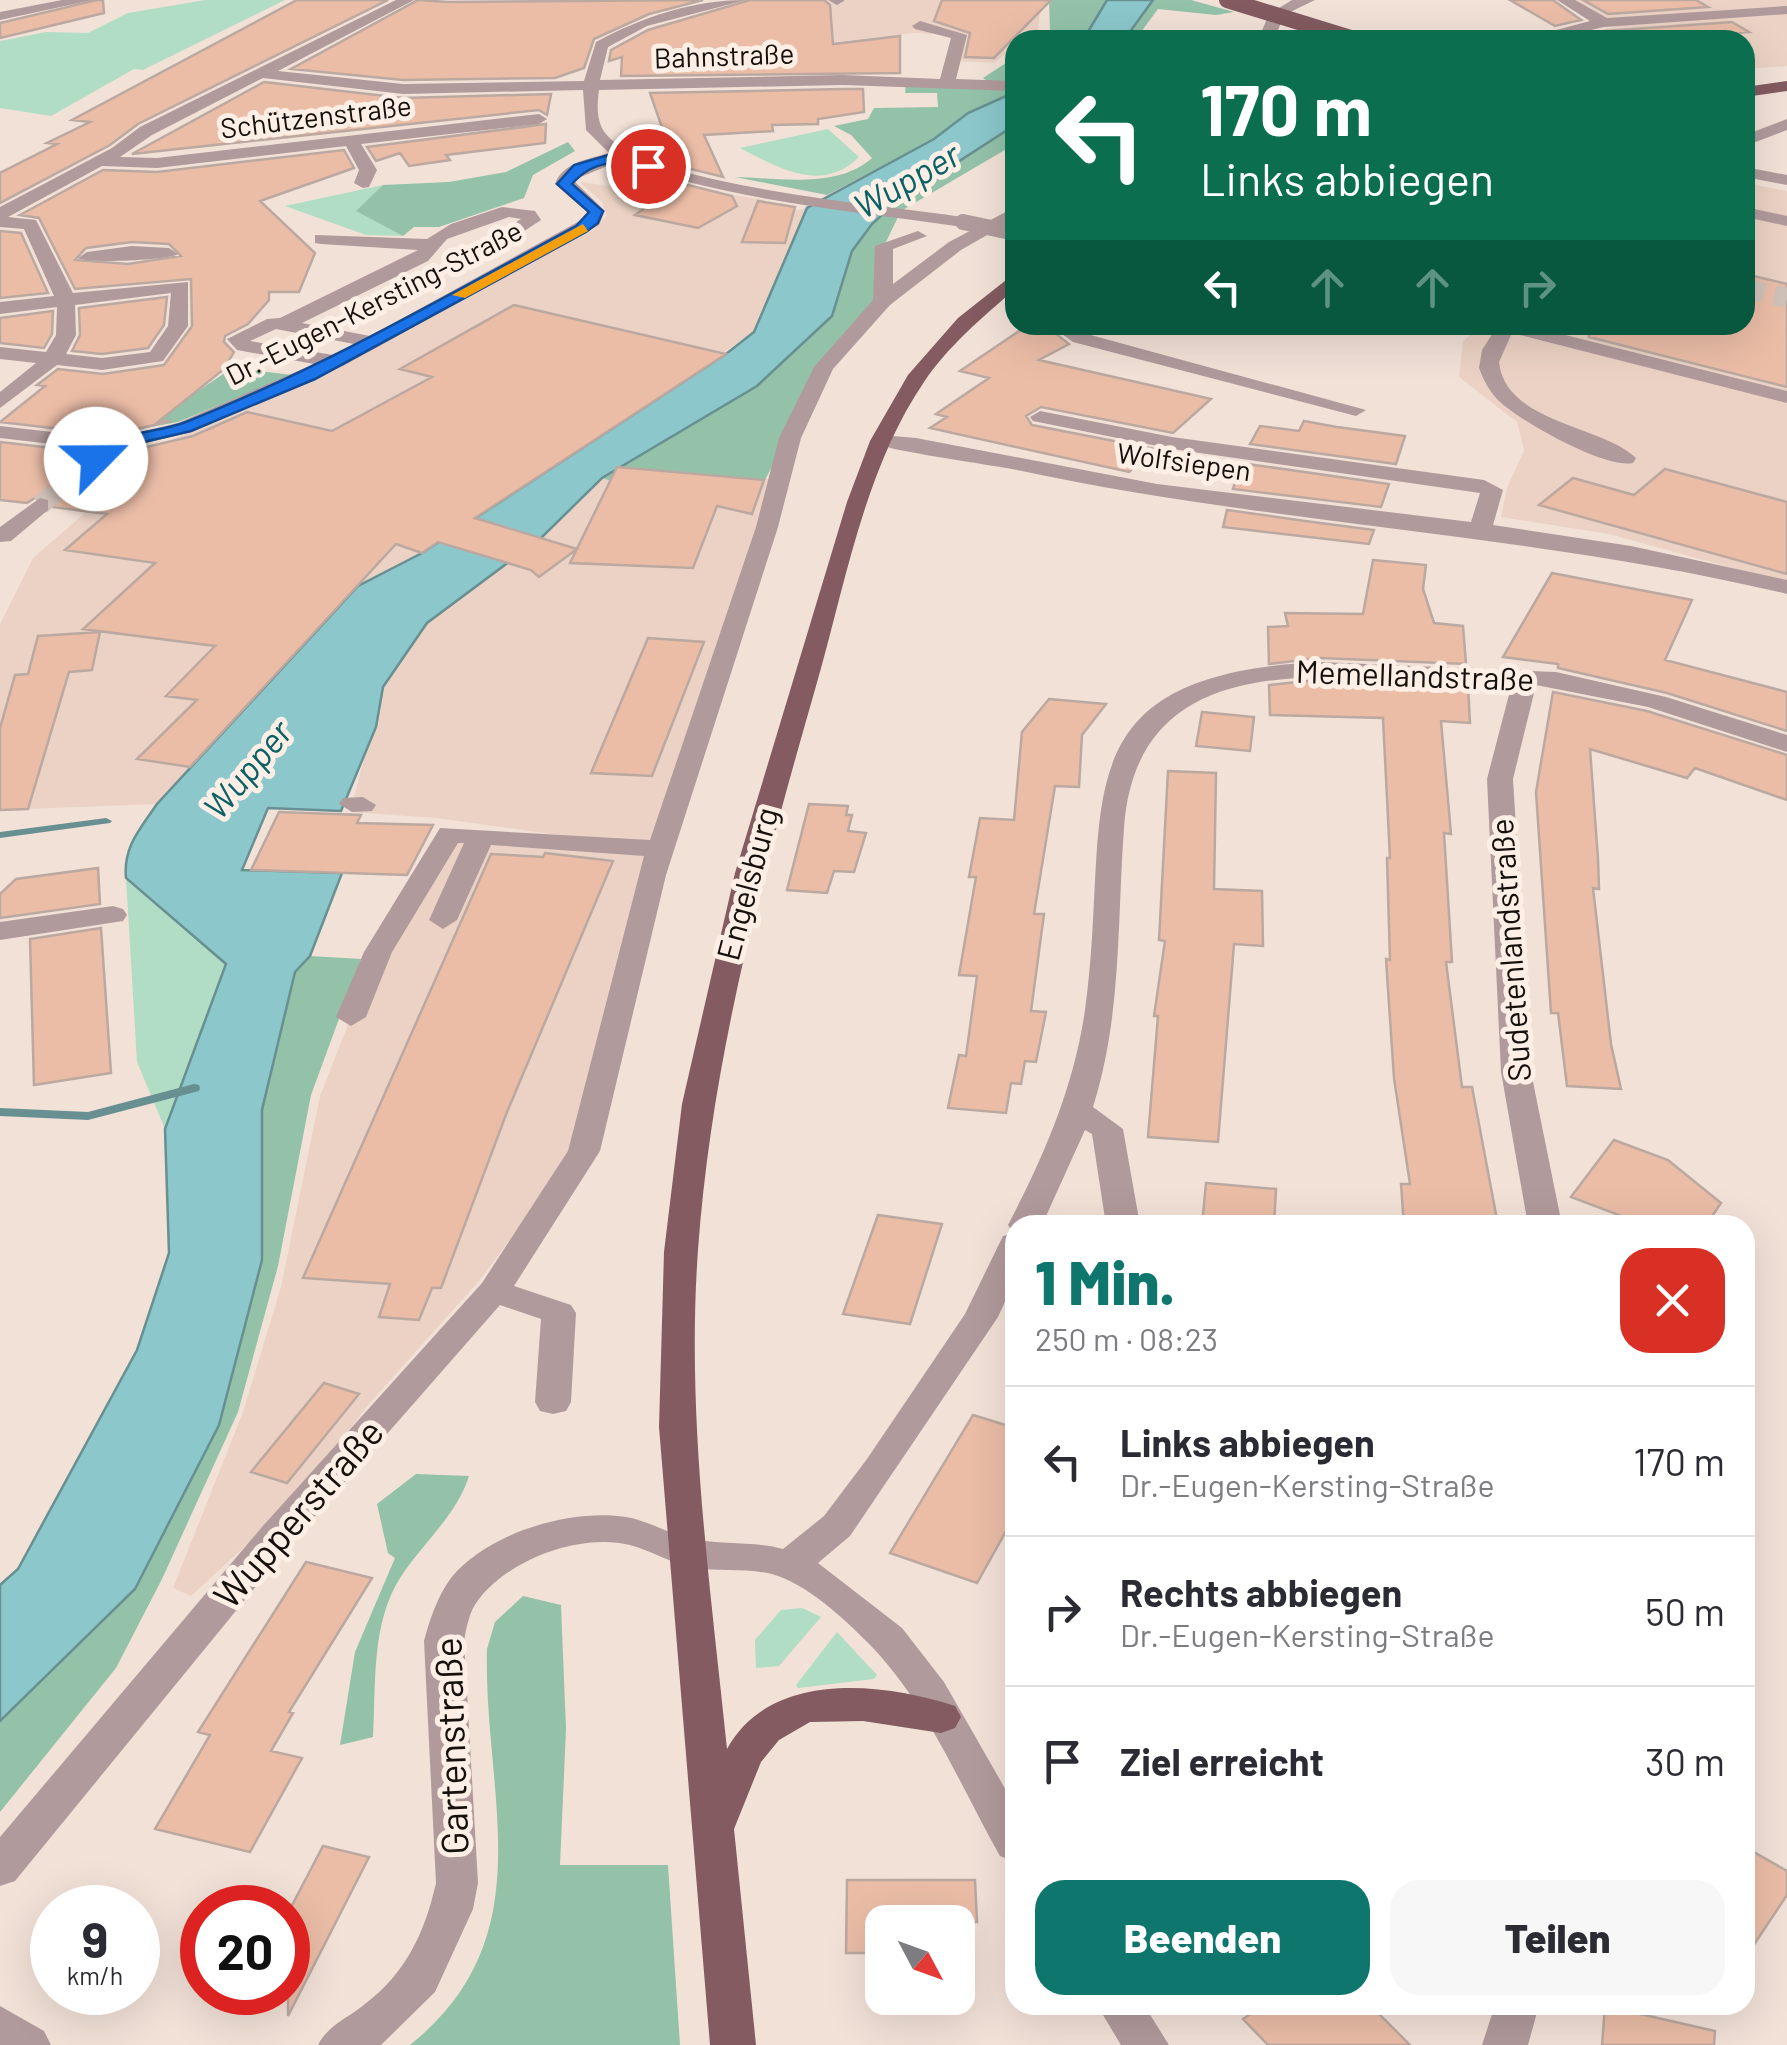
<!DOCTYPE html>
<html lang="de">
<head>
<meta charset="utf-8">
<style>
  body { margin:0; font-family:Barlow,sans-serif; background:#f7f7f7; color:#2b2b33; height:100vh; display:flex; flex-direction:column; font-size:38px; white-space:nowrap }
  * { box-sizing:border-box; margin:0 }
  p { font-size:32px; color:#7c7c81 }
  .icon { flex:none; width:55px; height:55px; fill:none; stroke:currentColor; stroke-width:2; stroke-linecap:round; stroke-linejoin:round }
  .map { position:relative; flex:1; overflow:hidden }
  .sheet { position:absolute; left:1005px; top:1215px; width:750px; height:800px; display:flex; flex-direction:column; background:#fff; border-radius:30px; box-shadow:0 10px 40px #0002 }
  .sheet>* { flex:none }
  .top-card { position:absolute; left:1005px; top:30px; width:750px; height:305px; border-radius:30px; box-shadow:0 10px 40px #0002; background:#0b6e4f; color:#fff; overflow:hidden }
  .needle { width:65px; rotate:131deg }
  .tools { position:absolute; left:865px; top:1905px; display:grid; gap:20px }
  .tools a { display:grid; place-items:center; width:110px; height:110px; border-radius:20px; background:#fff; box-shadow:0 10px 40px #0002; font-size:50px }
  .speed { position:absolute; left:30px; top:1885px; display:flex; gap:20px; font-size:50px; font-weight:700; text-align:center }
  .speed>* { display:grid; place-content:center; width:130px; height:130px; border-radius:50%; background:#fff; box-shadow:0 10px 40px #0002; line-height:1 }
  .speed small { font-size:25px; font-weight:400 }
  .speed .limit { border:15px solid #d22; background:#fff; color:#111 }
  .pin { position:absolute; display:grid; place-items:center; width:85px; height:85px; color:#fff; margin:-42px; border:5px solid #fff; border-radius:50%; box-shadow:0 2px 10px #0007 }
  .me { position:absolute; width:110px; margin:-55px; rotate:67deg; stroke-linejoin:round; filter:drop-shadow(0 0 8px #0008) }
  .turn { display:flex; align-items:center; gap:35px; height:210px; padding:0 30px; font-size:45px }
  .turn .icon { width:130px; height:130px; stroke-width:2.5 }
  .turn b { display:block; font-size:70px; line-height:85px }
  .lanes { display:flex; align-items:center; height:95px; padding:0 30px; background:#0003; justify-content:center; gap:50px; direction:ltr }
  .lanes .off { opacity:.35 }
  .round { display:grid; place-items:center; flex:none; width:105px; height:105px; border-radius:30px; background:#f7f7f7 }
  .overview { display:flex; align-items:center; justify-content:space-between; height:170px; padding:0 30px }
  h1 { font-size:60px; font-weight:800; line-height:75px; color:#0f766e }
  .cta { display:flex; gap:20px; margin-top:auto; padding:20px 30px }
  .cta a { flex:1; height:115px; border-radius:30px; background:#0f766e; color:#fff; font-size:40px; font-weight:800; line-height:115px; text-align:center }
  .cta a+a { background:#f7f7f7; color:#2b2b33 }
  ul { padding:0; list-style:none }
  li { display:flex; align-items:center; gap:30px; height:150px; padding:0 30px; border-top:2px solid #e1e1e2 }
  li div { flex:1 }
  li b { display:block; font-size:38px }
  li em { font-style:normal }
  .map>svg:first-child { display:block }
  .built { fill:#ebd2c4 }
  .green { fill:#b1ddc5 }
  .forest { fill:#93c2a9 }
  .water { fill:#8bc7cb; stroke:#689092; stroke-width:2.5 }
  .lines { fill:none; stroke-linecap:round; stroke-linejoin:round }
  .stream { fill:#689092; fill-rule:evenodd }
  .building { fill:#ebbda7; stroke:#bba9a1; stroke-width:2.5; fill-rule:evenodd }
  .minor-tunnel { stroke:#d1c2b9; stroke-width:20; stroke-dasharray:20 10; stroke-linecap:butt }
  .minor { fill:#b19a9c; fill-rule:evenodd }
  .major { fill:#835b61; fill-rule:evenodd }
  .minor-bridge { stroke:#b19a9c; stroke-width:16 }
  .major-bridge { stroke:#835b61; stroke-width:16 }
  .route { fill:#1a73e8; stroke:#114b97; stroke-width:2.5 }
  .slow { fill:#f59e0b }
  .labels { text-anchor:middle; stroke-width:10; stroke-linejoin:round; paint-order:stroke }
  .far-street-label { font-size:28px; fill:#15100c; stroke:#fdefe6 }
  .street-label { font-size:32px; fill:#15100c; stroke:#fdefe6 }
  .water-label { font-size:35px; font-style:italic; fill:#0a6166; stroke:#fdefe6 }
  .near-street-label { font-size:38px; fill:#15100c; stroke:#fdefe6 }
</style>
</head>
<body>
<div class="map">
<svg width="1787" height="2045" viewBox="0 0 1787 2045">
  <rect width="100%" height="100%" fill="#f2e1d7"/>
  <path class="built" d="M781,0H1041L1038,30L1025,40H1015V47L994,63L952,61L958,35L914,33L826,43L685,33L653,26Z
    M1572,0H1787V66L1745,69V40H1551L1619,26Z
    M580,182L664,194L676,186L766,200L761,204L793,211L807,208L754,332L422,553L358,586L157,804L0,810V624L33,558L167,442L338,367L593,230L607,215L602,202Z
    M1745,183L1787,191V583L1609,534L1501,517L1507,488L1524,450L1517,422L1459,377L1463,341L1482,325H1745Z
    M647,469L780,480L577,1150L479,1281L369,1404L293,1502L191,1596L173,1588L243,1412L281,1287L320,1096L351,1017L450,834L637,846L436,818L350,812L383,687L427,623L597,482L602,478L627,486Z"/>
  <path class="green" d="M205,0H285L143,70L134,69L51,116L0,108V41L46,32L88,33L128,13Z
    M828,129L859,157C821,194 779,168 740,148Z
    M383,185L357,211L403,236L366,235L285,206Z
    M126,878L226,963L165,1129L137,1062Z
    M802,1608L821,1617L779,1666L756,1668L755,1640L781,1610Z
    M837,1632L877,1675L874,1679L798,1688L796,1685Z"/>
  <path class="forest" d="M1049,0H1107L1083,40H1039L1050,30Z
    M1153,0H1191L1234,12L1216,15L1158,9L1135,40H1124Z
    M1015,57V92L968,113L934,139L827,195L735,177C778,178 838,189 872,158L851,135L834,126L868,119L874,108L938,107L937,93H905L906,81L989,82L983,78Z
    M1015,125V144L901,211L884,246L883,301L824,367L765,480L648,469L627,486L602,478L757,386L832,316L852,251L872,224L896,202Z
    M568,142L575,151L533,175L524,198L439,227H414L403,236L356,211L383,185L449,182L506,172Z
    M232,368L293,375L178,422L129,431L151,389L195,393Z
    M310,956L361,959L311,1095L278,1266L238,1412L162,1579L116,1668L0,1812V1721L135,1589L219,1425L262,1260V1110L295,971Z
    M416,1474L469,1476C457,1515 421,1545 400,1578C371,1624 376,1685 373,1737L340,1745L355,1652L395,1558L388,1553L377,1504Z
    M523,1596L561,1605L566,1729L560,1865H668L680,2045H410C546,1936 483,1795 487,1649L495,1622Z"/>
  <path class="water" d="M1107,0H1153L1124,40H1083Z
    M1015,92V125L896,202L872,224L852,251L832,316L757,386L602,478L541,538L427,623L383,687L376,727L341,811L268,808L242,870L342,873L310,956L295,972L262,1110V1260L219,1425L135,1589L0,1721V1585L18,1569L137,1350L169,1253L165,1129L226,964L126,878C123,847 140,829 157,804L358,586L422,553L726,354L754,332L807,208L934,139L968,113Z"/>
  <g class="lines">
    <path class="stream" d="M106,818L112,821L110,823L0,838V832Z
      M194,1084L199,1085L200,1088L199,1091L88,1120L0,1116V1108L88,1112Z"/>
  </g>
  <path class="building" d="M97,0H103L104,13L0,38V23Z
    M297,0H388L138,124L110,145L0,203V173L57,144L47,143L90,122L72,120Z
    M418,0L448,2L703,0L649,14L594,39L584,68L555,78L403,80L291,69Z
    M750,0H824L830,5L833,44L900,36V73L621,76L622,57L609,61L611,50L648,30Z
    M942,0H1051L994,58L965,57L970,33L934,21Z
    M1510,0H1553L1581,20L1555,26Z
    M1583,0H1696L1708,7L1608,14Z
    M1732,22L1749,32L1634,40L1574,38L1605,31Z
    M264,82L403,98L551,94L547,115L539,110L132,154Z
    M843,89H863L864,112L818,119V124L772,125L773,131L704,135L723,177L675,165L650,93Z
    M546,124L545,143L446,155L450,160L409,166L400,153L376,161L367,147Z
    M344,150L354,168L260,201L315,253L299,292H269V300L248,324L225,336L224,342L234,352L224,369L158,422L171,421L112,435L0,422L45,386L37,385L58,369L103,374L164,365L192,326L191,279L75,289L39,218L20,215L103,170L157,172ZM132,242L169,244L181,256L128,264L75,260L86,248Z
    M680,183L732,196L737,206L698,228L635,215Z
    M758,201L795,207L785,243L742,242Z
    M0,231L21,233L48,293L0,298Z
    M1745,274L1787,284V387L1589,337L1590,325H1745Z
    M167,297L164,325L148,348L102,354L72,351L80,335L79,308Z
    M514,305L726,354L475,518L577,549L539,577L531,570L438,542L422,553L396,544L190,767L137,759L197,700L166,696L215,646L83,629L155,563L65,550L107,514L52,507L51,498L41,494L27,503L0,500V442L113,455L193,436L247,412L332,431L432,377L400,369Z
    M53,311L52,334L44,348L0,343V318Z
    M1028,325H1045L1069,344L1039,360L1211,399L1173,433L1041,407L1026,416L1032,425L1155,449L1129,472L930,428L947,417L936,414L989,378L960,371Z
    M1304,421L1337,427L1405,436L1396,464L1250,444L1260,426L1299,431Z
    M1241,463L1389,484L1381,507L1233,489Z
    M617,467L652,470L764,480L752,514L717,506L693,568L570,563Z
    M1665,469L1787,502V574L1539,505L1573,478L1634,495Z
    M1227,510L1305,521L1374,530L1369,544L1223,527Z
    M1373,560L1426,565L1423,589L1434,623L1463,626L1466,664L1320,658L1269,664L1268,627L1288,626L1285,613L1363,614Z
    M1552,573L1692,600L1665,660L1787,692V731L1667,693L1558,668V664L1503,657Z
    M100,632L92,670L69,672L28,809L0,810V728L15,675L28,674L38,636Z
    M648,638L704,642L652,776L591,773Z
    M1305,681L1468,685L1470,723L1441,721L1451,834L1444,833L1452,962H1446L1462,1087H1472L1498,1225H1404L1401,1184H1410L1394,1078L1386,959L1390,960L1387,858H1390L1383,718L1270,715L1269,685Z
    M1553,692L1647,711L1787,755V800L1695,768L1687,778L1590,749L1598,859L1599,889L1593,888L1611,1044L1621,1089L1567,1086L1558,1013H1551L1536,792Z
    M1049,699L1106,704L1082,735L1079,787L1055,786L1034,914H1044L1031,1011L1046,1012L1036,1062L1025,1061L1021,1084L1011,1083L1006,1113L948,1108L959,1055L966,1056L977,976L959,975L976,877H969L980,818L1014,820L1022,732Z
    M1202,712L1254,717L1250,751L1196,746Z
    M1168,771L1216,773L1214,889L1262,891L1263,946L1234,944L1218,1142L1148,1137L1158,1016H1154L1165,941L1159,940Z
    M809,804L848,806L846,815H852L848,831L866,833L854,872L834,871L827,893L787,890Z
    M279,812L361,815L357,823L433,825L407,875L251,870Z
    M545,853L613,861L507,1112L441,1288H432L419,1320L379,1317L390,1284L303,1278L491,854L543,857Z
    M98,868L100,904L0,918V894L16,879Z
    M101,928L111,1073L34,1085L30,939Z
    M1614,1140L1668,1160L1721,1203L1706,1225H1645L1571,1197Z
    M1206,1183L1276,1189L1274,1225H1202Z
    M878,1215L942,1224L910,1324L843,1314Z
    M324,1383L359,1394L287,1483L251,1472Z
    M973,1415L1015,1428V1515L977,1583L890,1553Z
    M306,1562L372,1578L289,1712L293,1713L271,1751L302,1758L250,1852L155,1829L210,1735L198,1732Z
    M323,1846L369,1857L288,2016V1913Z
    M1745,1847L1787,1871V1895L1745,1958Z
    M847,1880H975L977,1922H882V1953H846Z
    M1264,2005H1370L1410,2045H1268L1243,2019Z
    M1605,2006L1715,2031L1714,2045H1602Z"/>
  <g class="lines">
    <path class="minor-tunnel" d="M1745,288L1787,298
      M40,505L96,459"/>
    <path class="minor" d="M62,0H93L0,20V12Z
      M396,0H414L278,71L403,84L584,81L596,42C642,17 693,0 746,0L647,26L608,47L600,80L843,75L940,79L951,38L915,29L912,26L920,21L967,35L956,79L1015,81V91L843,85L599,90C597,104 596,122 606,134C646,186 893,206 963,217L972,222L963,227C848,210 730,201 620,161L573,180L605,211L599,225L343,366L192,432L112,451L0,438V426L112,439L178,423L314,364L237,350L227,339L267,319L280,318L418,250L321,244L315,243V235L427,239L451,224L502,207L535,211L541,220L480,260L471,254L473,250L521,219L509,217L447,239L428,261L302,323L370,336L585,218L587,212L555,184C563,162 589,159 609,153L586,130L583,90L403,94L263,78L152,135L120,157L157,158L539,114L547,119L539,124L361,144L377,170L369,187L363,188L354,183L359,170L346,146L157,168L102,166L8,217L36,220L73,293L188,282V326L163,361L102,370L57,365L0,408V392L36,363L0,359V347L46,352L56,335L57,307L0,314V302L54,296L24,229L0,227V207L112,148L140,127ZM171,293L168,326L150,352L102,358L66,354L76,335L75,305ZM276,329L354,344L333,355L250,341Z
      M828,0H844V1L837,5Z
      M1292,0H1315L1284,15L1274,40H1258L1269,14Z
      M1557,0H1575L1607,18L1787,6V14L1604,27L1547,40H1518L1590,21Z
      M1787,119V130L1745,146V135Z
      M1745,167L1787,175V185L1745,177Z
      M1015,207V219L961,250L890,305L833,369L801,438L778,527L666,875L600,1151L514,1286L571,1305L576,1313L571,1402L566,1411L553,1414L540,1411L535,1402L541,1319L500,1305L288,1547L15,1881L0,1886V1837L262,1527L482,1283L568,1151L644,856L491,845L457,920L443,929L429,920L464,843H458L392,952L366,1017L351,1026L336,1017L364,952L440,828L650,840L756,527L779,438L814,367L873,300L875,246L918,231L927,236L893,249V284L949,242Z
      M1745,207L1787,216V226L1745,217Z
      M132,246L169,248L178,254C171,260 85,264 78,258L87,252Z
      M1049,325H1073L1087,334L1366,410L1356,416L1073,342Z
      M1498,325H1526L1787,391V403L1512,333L1499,362C1505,423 1604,426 1636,458L1633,463C1605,469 1520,421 1499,401C1489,391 1484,381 1479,368L1482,350Z
      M1040,411L1172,437L1484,480L1503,490L1493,525L1631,546L1787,580V594C1533,533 1272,525 1017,470C994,465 879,450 870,441L881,435L916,438L1157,484L1471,522L1480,493L1172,449L1033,421L1030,417Z
      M40,498L48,500V510L11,541L0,542V527Z
      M1320,662L1556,672L1666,697L1787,735V752L1648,707L1536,685L1513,779L1531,1072L1562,1225H1528L1501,1072L1487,779L1512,683C1474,681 1436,681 1397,679C1275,673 1135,671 1124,828C1117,923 1122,1015 1093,1107L1123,1129L1140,1225H1106L1092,1134L1085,1130L1042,1225H1015L1013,1233L1008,1225C1044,1156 1074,1087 1085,1010C1113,811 1049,675 1320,662Z
      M363,797L376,805L372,811L352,812L339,804L343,798Z
      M113,906L123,909L127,915L123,921L0,940V922Z
      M1015,1233V1280L998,1317L850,1536L818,1563L902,1628L944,1682L1015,1806V1862L1000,1856C961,1787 929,1708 874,1649C849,1623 812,1588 778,1576C752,1567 721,1572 695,1568C672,1564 652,1551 630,1545C580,1533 510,1559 479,1599C469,1611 467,1626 464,1641L478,1883L473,1909L435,1992L381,2045H318C328,2025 348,2018 365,2004C406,1973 425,1932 436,1883L424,1641C430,1619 437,1597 451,1578C487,1533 571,1508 626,1517C649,1521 669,1534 692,1539C722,1545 753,1541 783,1549L824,1516L867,1459L965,1314L1003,1236Z
      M1097,2005H1144L1169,2045H1121Z
      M1495,2005H1539L1528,2045H1482Z
      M0,2006L44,2031L51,2045H0Z"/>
    <path class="major" d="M1787,81V91L1745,97V87Z
      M1015,273V289C983,317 948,346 924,382C864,470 845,586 816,686C763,871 712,1057 698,1250C686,1417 710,1583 727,1749C770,1670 882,1682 955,1706L961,1717L955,1728L941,1733L863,1721L810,1722L779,1740L761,1762L734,1829L756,2045H710L659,1427L664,1252L682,1104L735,873L847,502L870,441L908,375L958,318Z"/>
    <path class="minor-bridge" d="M963,222L1015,233"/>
    <path class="major-bridge" d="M1227,0L1357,40"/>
  </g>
  <path class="route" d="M622,151L654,166L648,170C618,160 594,159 572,184L603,211L598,223L586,232L315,379L191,431L118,448L102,462L88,459C113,430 152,435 186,422C322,368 448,295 576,226L589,212L557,184L574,165Z"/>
  <path class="slow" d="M583,224L588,231L465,298L452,295Z"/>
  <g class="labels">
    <g class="far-street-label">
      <text transform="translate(724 56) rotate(-2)" y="10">Bahnstraße</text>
      <text transform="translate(316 117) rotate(-7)" y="10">Schützenstraße</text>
      <text transform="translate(374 303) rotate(-27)" y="10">Dr.-Eugen-Kersting-Straße</text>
      <text transform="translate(1184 462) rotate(8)" y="10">Wolfsiepen</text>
    </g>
    <g class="street-label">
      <text transform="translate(1415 676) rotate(2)" y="11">Memellandstraße</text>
      <text transform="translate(748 884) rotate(-75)" y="11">Engelsburg</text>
      <text transform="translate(1511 950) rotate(-94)" y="11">Sudetenlandstraße</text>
    </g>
    <g class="water-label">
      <text transform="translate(907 181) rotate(-30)" y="12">Wupper</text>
      <text transform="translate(248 770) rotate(-50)" y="12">Wupper</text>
    </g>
    <g class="near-street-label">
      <text transform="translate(299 1514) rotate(-49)" y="13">Wupperstraße</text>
      <text transform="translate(452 1746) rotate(-92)" y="13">Gartenstraße</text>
    </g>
  </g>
</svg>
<div class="tools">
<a><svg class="needle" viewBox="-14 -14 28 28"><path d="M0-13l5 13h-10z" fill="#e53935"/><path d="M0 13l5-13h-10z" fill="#7c7c81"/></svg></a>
</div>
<div class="speed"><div>9<small>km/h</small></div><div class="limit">20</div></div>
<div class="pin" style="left:648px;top:166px;background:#d93025"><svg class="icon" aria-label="arrive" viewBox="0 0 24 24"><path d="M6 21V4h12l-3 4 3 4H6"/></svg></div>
<svg class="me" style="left:96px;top:459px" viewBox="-20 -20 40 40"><circle r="19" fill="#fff"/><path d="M0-13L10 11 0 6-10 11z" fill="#1a73e8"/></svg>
<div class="top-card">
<div class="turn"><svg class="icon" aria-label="left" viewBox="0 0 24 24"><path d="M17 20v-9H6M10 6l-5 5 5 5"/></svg><div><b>170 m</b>Links abbiegen</div></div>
<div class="lanes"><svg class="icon" aria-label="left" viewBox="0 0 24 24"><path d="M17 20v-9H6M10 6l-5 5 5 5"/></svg><svg class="icon off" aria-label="ahead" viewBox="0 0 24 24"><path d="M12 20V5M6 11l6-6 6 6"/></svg><svg class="icon off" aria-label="ahead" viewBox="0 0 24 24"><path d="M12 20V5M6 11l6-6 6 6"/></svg><svg class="icon off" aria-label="right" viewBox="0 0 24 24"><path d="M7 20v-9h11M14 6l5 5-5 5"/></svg></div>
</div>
<section class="sheet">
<div class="overview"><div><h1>1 Min.</h1><p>250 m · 08:23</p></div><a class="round" style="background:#d93025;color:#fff"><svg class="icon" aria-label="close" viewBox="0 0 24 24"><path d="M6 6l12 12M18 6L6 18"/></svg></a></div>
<ul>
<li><svg class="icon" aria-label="left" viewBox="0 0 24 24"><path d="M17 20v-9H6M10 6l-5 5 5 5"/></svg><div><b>Links abbiegen</b><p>Dr.-Eugen-Kersting-Straße</p></div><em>170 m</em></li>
<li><svg class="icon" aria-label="right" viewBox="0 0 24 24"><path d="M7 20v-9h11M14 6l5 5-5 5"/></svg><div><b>Rechts abbiegen</b><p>Dr.-Eugen-Kersting-Straße</p></div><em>50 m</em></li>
<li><svg class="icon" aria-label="arrive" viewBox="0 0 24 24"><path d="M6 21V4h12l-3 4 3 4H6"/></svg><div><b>Ziel erreicht</b></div><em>30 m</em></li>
</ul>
<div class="cta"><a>Beenden</a><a>Teilen</a></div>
</section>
</div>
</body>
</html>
